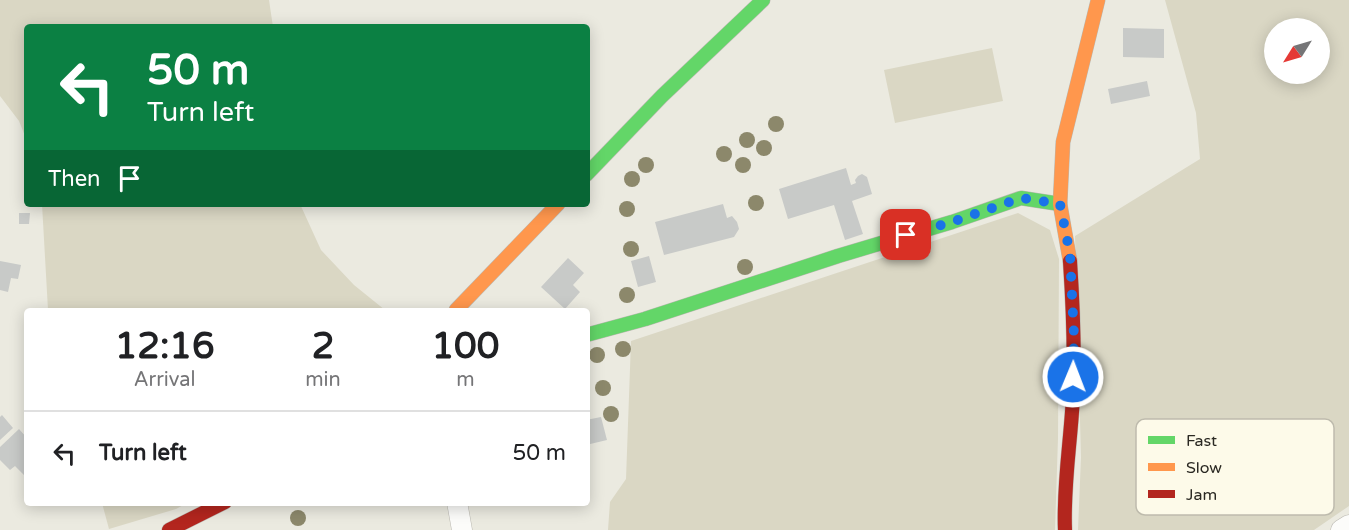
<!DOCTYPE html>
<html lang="en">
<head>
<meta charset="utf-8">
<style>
  body { margin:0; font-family:"Varela Round",sans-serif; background:#f2f2f2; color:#202124; height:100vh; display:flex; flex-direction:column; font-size:22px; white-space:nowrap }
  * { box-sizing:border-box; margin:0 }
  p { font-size:20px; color:#757577 }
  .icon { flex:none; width:33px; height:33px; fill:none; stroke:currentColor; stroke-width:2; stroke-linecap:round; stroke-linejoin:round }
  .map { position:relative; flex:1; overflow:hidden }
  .details { position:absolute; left:24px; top:308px; width:566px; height:198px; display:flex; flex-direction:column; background:#fff; border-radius:6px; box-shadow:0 3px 15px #0003 }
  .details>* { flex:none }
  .guide { position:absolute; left:24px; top:24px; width:566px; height:183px; border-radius:6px; box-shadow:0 3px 15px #0003; background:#0b8043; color:#fff; overflow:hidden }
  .needle { width:39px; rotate:233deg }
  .tools { position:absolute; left:1264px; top:18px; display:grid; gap:12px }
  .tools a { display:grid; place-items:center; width:66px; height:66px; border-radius:50%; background:#fff; box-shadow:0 3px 15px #0003; font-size:30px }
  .pin { position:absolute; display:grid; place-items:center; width:51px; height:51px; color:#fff; margin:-26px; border-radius:12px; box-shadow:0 3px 9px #0006 }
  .me { position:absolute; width:66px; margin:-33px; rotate:1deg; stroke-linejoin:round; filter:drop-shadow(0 0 4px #0008) }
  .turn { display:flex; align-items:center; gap:21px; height:126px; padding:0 24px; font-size:27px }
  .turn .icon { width:78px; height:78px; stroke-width:2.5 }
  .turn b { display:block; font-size:42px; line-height:51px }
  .then { display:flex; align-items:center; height:57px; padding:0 24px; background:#0003; gap:12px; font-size:22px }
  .eta { display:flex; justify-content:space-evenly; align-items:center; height:102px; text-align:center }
  .eta b { font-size:36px; font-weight:700; line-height:42px }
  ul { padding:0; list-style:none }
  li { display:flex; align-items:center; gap:18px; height:84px; padding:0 24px; border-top:2px solid #e0e0e0 }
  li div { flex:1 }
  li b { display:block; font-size:22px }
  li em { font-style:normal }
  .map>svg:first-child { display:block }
  .green { fill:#dad7c4; fill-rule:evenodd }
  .building { fill:#c8cac8 }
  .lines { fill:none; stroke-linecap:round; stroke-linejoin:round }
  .street-casing { stroke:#bab8b1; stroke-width:21 }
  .fast-casing { stroke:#bab8b1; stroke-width:15 }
  .slow-casing { stroke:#bab8b1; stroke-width:15 }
  .jam-casing { stroke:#bab8b1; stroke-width:15 }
  .street { stroke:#fcfcfa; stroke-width:20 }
  .fast { stroke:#63d668; stroke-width:14 }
  .slow { stroke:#ff974d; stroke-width:14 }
  .jam { stroke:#b3261e; stroke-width:14 }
  .tree { fill:#8c886b }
  .route { stroke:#1a73e8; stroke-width:10; stroke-dasharray:0 18 }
  .key { fill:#fdfae9; stroke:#bebbad; stroke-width:1.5 }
  .key-label { font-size:16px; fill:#2a2822 }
</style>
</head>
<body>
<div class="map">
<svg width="1349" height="530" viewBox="0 0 1349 530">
  <rect width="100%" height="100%" fill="#ebeae0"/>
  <path class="green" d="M0,0H269L273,27H27V141L19,121L0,96Z
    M1165,0H1349V506L1314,530H1078L1081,457L1075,236L1200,159L1196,113ZM1275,28H1320V74H1275Z
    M992,48L1003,101L895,123L884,70Z
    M42,204H300L321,250L354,285L385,310H48Z
    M1018,213L1050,230L1059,259L1058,438L1055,530H608L610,502L626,479L631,341Z
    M102,503V502L187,503L176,509L109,529Z"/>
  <path class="building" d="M1123,28L1164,29V58L1123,57Z
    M1147,81L1150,96L1111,104L1108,89Z
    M846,168L851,185L856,183L855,180L858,176L862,174L867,177L872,194L852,201L863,234L845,240L834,205L788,219L779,189Z
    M723,204L727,218L732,216L737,222L739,229L734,237L664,255L655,222Z
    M19,213H30L29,224H19Z
    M649,256L656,282L638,287L631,261Z
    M568,258L584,273L573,285L580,292L565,309L541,287Z
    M0,261L21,265L18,279L11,278L8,292L0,290Z
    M2,415L13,428L0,440V417Z
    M601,417L607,440L586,445V420Z
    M19,429L27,438V478L15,466L10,470L0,460V447Z"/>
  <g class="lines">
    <defs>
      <path id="street" d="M457,502L462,530
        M1341,530L1349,525"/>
      <path id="fast" d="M586,175L662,96L763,0
        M586,335L645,319L838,256L952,222L1021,198L1060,204"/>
      <path id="slow" d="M1070,261L1060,204L1063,142L1098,0
        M456,310L558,204"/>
      <path id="jam" d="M169,530L225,502
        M1065,530C1063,485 1071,440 1073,396C1075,350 1073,306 1070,261"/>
    </defs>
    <use href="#street" class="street-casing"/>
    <use href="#fast" class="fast-casing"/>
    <use href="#slow" class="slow-casing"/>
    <use href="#jam" class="jam-casing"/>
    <use href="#street" class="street"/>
    <use href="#fast" class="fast"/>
    <use href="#slow" class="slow"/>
    <use href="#jam" class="jam"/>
  </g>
  <g class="tree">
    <circle cx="776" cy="124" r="8"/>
    <circle cx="747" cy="140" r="8"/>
    <circle cx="764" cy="148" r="8"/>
    <circle cx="724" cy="154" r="8"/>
    <circle cx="646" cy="165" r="8"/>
    <circle cx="743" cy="165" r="8"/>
    <circle cx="632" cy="179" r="8"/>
    <circle cx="756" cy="203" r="8"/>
    <circle cx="627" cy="209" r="8"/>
    <circle cx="631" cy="249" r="8"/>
    <circle cx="745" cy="267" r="8"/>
    <circle cx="627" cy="295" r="8"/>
    <circle cx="623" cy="349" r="8"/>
    <circle cx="597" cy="355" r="8"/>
    <circle cx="603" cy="388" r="8"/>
    <circle cx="611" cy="414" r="8"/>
    <circle cx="298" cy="518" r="8"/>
  </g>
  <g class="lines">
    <path class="route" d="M906,235L952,222L1021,198L1060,204L1070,254L1074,336L1073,377"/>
  </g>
  <rect x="1136" y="419" width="198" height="96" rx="9" class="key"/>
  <rect x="1148" y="436" width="27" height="8" fill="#63d668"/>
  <rect x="1148" y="463" width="27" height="8" fill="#ff974d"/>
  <rect x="1148" y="490" width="27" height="8" fill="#b3261e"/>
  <g class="key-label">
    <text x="1186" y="446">Fast</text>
    <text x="1186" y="473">Slow</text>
    <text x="1186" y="500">Jam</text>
  </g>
</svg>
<div class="tools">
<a><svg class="needle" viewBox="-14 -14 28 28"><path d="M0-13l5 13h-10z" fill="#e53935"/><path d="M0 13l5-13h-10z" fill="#757577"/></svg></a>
</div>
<div class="pin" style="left:906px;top:235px;background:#d93025"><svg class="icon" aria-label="arrive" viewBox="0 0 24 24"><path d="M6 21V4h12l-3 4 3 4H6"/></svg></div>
<svg class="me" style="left:1073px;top:377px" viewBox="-20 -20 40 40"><circle r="17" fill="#1a73e8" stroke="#fff" stroke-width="3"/><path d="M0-11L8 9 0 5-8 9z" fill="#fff"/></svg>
<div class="guide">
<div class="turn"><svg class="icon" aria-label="left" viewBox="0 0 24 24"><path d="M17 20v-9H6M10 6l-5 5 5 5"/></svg><div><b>50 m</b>Turn left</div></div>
<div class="then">Then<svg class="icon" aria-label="arrive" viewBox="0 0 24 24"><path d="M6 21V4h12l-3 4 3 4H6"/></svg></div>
</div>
<section class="details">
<div class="eta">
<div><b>12:16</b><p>Arrival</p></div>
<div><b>2</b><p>min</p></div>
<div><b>100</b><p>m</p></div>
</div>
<ul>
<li><svg class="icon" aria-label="left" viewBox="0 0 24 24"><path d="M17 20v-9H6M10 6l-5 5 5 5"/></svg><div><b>Turn left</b></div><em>50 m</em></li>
</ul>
</section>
</div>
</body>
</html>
